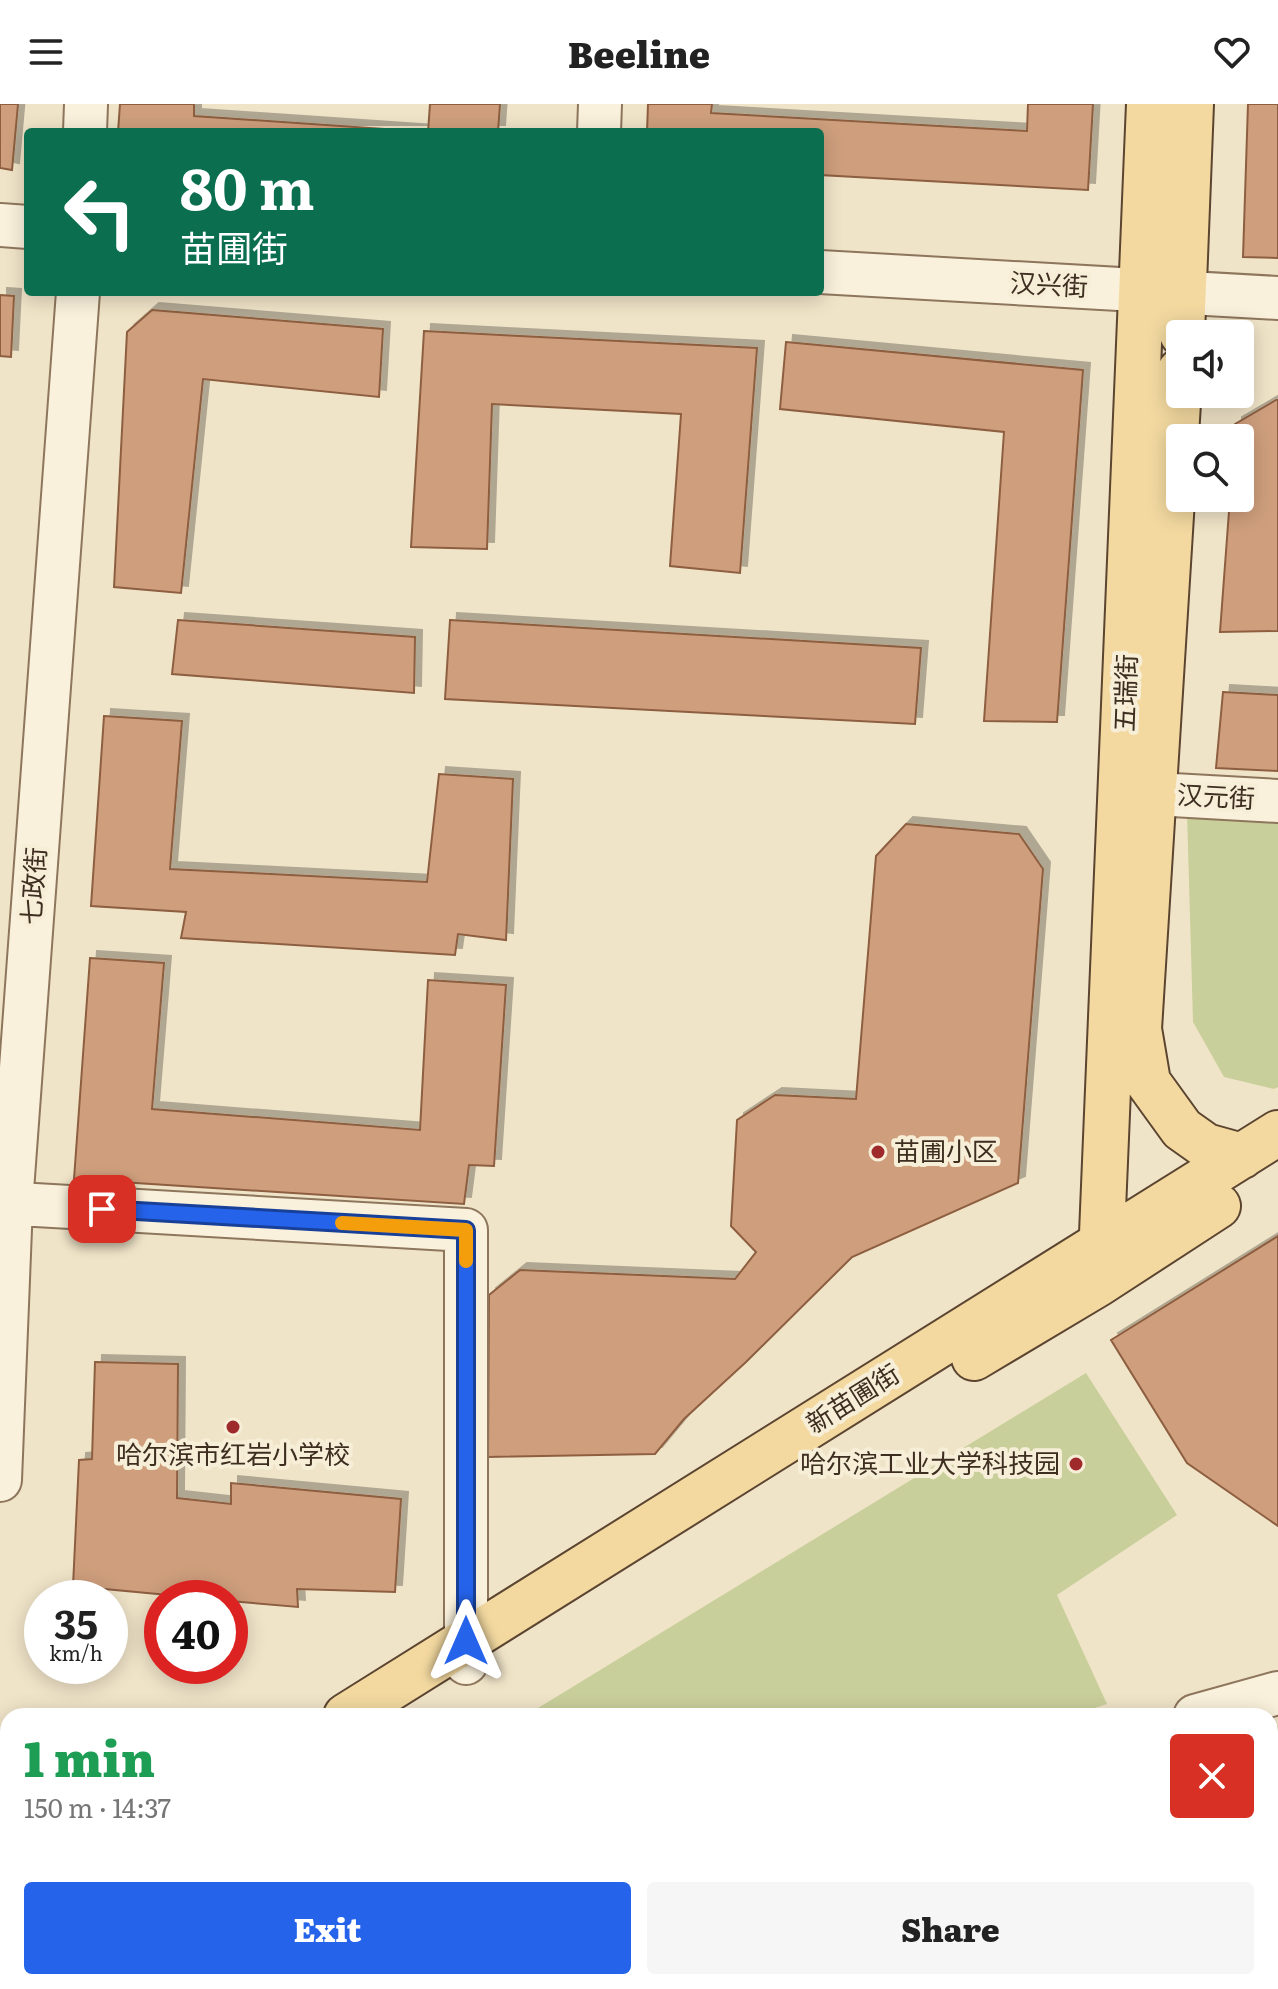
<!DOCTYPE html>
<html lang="en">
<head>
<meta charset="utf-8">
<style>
  body { margin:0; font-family:Literata,"Noto Sans SC",serif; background:#f6f6f6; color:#222; height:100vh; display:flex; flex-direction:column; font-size:30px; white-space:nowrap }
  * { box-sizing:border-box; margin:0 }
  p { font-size:26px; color:#767676 }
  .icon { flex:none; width:44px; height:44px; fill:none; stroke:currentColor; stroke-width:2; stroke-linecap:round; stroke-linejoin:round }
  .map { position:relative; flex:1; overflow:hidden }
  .sheet { position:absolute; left:0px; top:1604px; width:1278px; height:282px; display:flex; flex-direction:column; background:#fff; border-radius:24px 24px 0 0; box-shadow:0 4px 20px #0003 }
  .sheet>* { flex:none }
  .guide { position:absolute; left:24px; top:24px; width:800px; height:168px; border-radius:8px; box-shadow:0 4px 20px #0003; background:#0b6e4f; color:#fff; overflow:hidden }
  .tools { position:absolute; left:1166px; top:216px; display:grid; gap:16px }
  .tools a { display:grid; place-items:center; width:88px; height:88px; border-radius:8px; background:#fff; box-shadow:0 4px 20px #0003; font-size:40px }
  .speed { position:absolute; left:24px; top:1476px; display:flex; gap:16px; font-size:40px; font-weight:700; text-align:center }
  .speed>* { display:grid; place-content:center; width:104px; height:104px; border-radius:50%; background:#fff; box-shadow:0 4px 20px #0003; line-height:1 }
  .speed small { font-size:20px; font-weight:400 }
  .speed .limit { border:12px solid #d22; background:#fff; color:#111 }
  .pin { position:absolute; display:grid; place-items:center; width:68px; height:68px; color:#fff; margin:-34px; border-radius:16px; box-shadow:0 4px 12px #0006 }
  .me { position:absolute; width:88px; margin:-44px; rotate:0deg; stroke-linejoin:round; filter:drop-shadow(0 0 6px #0008) }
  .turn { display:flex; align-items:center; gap:28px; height:168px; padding:0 24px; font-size:36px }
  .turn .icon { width:104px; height:104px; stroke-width:2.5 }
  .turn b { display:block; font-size:56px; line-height:68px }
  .round { display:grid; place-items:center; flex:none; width:84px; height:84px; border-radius:8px; background:#f6f6f6 }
  .summary { display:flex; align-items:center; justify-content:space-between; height:136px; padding:0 24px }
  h1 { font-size:48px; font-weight:800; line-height:60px; color:#1e9e55 }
  .primary-button { display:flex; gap:16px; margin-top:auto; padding:16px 24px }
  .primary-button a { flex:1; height:92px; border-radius:8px; background:#2563eb; color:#fff; font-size:32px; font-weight:800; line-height:92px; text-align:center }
  .primary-button a+a { background:#f6f6f6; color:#222 }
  header { display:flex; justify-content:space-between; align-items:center; height:104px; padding:0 24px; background:#fff; font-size:36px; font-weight:800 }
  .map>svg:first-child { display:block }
  .green { fill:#c9cf9b }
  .water { fill:#a9c4bc; stroke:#6f938a; stroke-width:2 }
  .building { fill:#cf9f7d; stroke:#8d5f41; stroke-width:2; filter:url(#shadow) }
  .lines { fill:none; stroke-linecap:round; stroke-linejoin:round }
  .minor-casing { stroke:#8d765c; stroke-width:46 }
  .major-casing { stroke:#5b4430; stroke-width:48 }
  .path { stroke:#8d765c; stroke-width:5; stroke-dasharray:6 4; stroke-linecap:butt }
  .minor { stroke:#faf1dc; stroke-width:42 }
  .major { stroke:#f3d9a0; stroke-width:44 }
  .route-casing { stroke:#184099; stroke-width:20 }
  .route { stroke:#2563eb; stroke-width:14 }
  .slow { stroke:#f59e0b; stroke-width:14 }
  .poi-dot { fill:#9e2a2b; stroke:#f7eed8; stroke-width:3 }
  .labels { text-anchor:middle; stroke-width:8; stroke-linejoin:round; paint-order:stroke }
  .street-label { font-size:26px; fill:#3d2e20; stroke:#f7eed8 }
  .poi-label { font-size:26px; fill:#3d2e20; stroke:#f7eed8; text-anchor:start }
</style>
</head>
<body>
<header><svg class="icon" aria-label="menu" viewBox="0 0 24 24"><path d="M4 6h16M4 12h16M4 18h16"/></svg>Beeline<svg class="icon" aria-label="heart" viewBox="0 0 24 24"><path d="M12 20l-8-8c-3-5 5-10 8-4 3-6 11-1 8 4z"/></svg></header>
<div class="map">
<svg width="1278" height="1885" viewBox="0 0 1278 1885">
  <defs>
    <filter id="shadow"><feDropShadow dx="7" dy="-7" stdDeviation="0" flood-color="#0004"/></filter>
  </defs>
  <rect width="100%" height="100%" fill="#f0e4c8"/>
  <path class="green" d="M1187,709L1278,713V983L1274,985L1224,973L1193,918Z
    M1086,1269L1177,1411L1057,1491L1107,1600L1071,1612H525Z
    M1278,1622V1677L1270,1675V1624Z
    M1270,1792L1278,1793V1885H1009L1017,1878H1270Z
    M89,1878H689L684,1885H78Z"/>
  <path class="water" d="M1270,1675L1278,1677V1755L1270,1753Z
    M838,1878H953L945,1885H830Z"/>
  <path class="building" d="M0,0H18L12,66L0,64Z
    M120,0H194V12L428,28H118Z
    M430,0H500L498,28H428Z
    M648,0H712L711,9L1027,27L1028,0H1093L1088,86L820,71V28H647Z
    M1248,0H1278V154L1243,153Z
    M0,191L14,192L11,253L0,252Z
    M152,206L383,225L379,293L203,275L181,489L114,483L127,228Z
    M424,227L757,244L740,469L670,462L681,310L492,300L487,445L411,443Z
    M786,238L1083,266L1057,618L984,617L1004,328L780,305Z
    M1276,296H1278V527L1220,528L1230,394H1240V334H1234L1235,320Z
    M178,516L415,533L414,589L172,570Z
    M450,516L921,544L915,620L445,595Z
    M1223,588L1278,591V667L1216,664Z
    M104,612L182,617L170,765L427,778L439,670L513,675L506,836L458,830L455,851L181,834L186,808L91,802Z
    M906,720L1019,730L1043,765L1018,1079L852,1153L746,1258L684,1315L655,1350L488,1353L489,1191L520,1166L735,1175L756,1148L731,1122L737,1016L775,991L856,995L876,752Z
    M90,854L164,859L152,1005L420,1026L428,876L506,881L494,1062L469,1061L464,1100L74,1075Z
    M1278,1132V1422L1187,1359L1111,1236Z
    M95,1258L178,1260L177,1394L231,1400V1379L401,1395L395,1488L297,1485L298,1503L230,1497V1494H200L73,1482L79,1356L92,1355Z"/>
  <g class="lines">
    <defs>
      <path id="minor" d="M85,28L86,0
        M599,28L600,0
        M0,121L28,123
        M820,168L1278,194
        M1155,690L1278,697
        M0,1099L466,1126V1559
        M0,1376L11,1100L78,188
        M1195,1612L1278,1589
        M729,1885L735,1878"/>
      <path id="major" d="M1182,230L1191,0
        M1180,267L1139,925L1148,978L1182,1025L1206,1042L1242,1052
        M1100,1178L1149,0
        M974,1254L1098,1180L1218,1102
        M346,1612L1278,1029
        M0,1827L8,1822"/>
    </defs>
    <use href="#minor" class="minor-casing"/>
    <use href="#major" class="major-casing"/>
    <path class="path" d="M1270,1765L1278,1767
      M969,1885L977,1878"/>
    <use href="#minor" class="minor"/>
    <use href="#major" class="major"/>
  </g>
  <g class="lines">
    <defs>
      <path id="route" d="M102,1105L466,1126V1537"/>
    </defs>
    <use href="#route" class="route-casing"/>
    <use href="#route" class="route"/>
    <path class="slow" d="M342,1119L466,1126V1157"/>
  </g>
  <g class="poi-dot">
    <circle cx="878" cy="1048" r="8"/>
    <circle cx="233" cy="1323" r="8"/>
    <circle cx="1076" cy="1360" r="8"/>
  </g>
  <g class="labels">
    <g class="street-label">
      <text transform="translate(1049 181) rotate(3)" y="9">汉兴街</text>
      <text transform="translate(1126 589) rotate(-88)" y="9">五瑞街</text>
      <text transform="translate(1216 693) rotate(3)" y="9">汉元街</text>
      <text transform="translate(34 782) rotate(-86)" y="9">七政街</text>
      <text transform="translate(853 1295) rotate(-32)" y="9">新苗圃街</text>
    </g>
    <g class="poi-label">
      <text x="894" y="1057">苗圃小区</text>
      <text x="233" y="1360" text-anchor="middle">哈尔滨市红岩小学校</text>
      <text x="1060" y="1369" text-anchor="end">哈尔滨工业大学科技园</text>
    </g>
  </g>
</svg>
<div class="tools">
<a><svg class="icon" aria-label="sound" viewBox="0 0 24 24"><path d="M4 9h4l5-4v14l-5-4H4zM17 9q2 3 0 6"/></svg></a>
<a><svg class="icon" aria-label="search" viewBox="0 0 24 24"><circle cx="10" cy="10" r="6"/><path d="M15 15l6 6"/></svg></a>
</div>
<div class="speed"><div>35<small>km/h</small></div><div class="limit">40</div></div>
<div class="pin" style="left:102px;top:1105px;background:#d93025"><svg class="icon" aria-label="arrive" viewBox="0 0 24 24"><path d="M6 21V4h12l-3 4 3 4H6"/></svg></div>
<svg class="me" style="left:466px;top:1537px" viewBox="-20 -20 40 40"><path d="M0-17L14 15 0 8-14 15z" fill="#2563eb" stroke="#fff" stroke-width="4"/></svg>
<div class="guide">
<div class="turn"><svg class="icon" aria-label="left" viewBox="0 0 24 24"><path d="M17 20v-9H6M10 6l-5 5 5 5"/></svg><div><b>80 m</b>苗圃街</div></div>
</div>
<section class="sheet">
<div class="summary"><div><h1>1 min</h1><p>150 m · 14:37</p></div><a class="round" style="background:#d93025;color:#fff"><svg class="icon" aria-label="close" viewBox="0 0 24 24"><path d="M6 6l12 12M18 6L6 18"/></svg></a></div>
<div class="primary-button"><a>Exit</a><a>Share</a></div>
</section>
</div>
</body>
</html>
